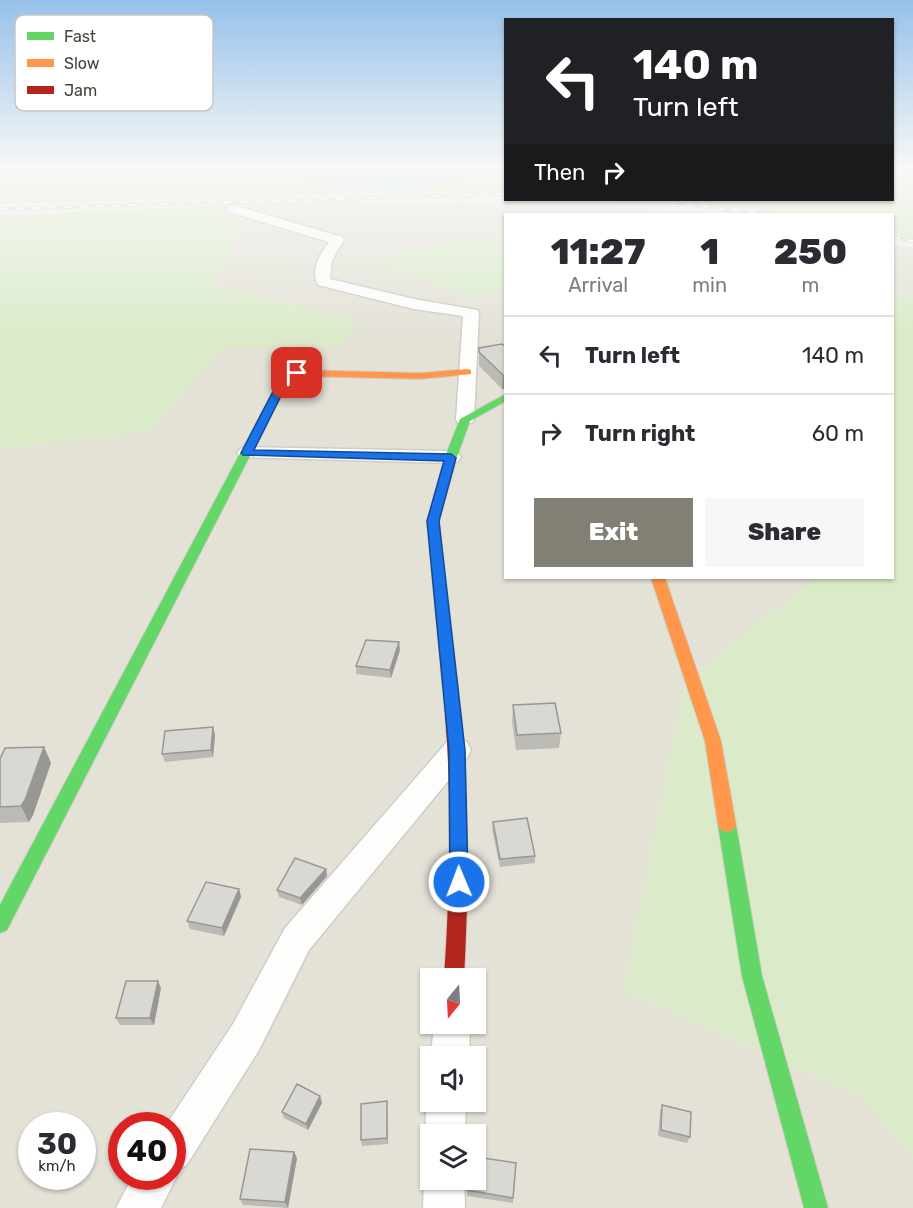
<!DOCTYPE html>
<html lang="en">
<head>
<meta charset="utf-8">
<style>
  body { margin:0; font-family:Rubik,sans-serif; background:#f7f7f7; color:#2b2b33; height:100vh; display:flex; flex-direction:column; font-size:22px; white-space:nowrap }
  * { box-sizing:border-box; margin:0 }
  p { font-size:20px; color:#7c7c81 }
  .icon { flex:none; width:33px; height:33px; fill:none; stroke:currentColor; stroke-width:2; stroke-linecap:round; stroke-linejoin:round }
  .map { position:relative; flex:1; overflow:hidden }
  .details { position:absolute; left:504px; top:213px; width:390px; height:366px; display:flex; flex-direction:column; background:#fff; border-radius:0px; box-shadow:0 2px 4px #0004 }
  .details>* { flex:none }
  .guide { position:absolute; left:504px; top:18px; width:390px; height:183px; border-radius:0px; box-shadow:0 2px 4px #0004; background:#202124; color:#fff; overflow:hidden }
  .needle { width:39px; rotate:198deg }
  .fabs { position:absolute; left:420px; top:968px; display:grid; gap:12px }
  .fabs a { display:grid; place-items:center; width:66px; height:66px; border-radius:0px; background:#fff; box-shadow:0 2px 4px #0004; font-size:30px }
  .speed { position:absolute; left:18px; top:1112px; display:flex; gap:12px; font-size:30px; font-weight:700; text-align:center }
  .speed>* { display:grid; place-content:center; width:78px; height:78px; border-radius:50%; background:#fff; box-shadow:0 2px 4px #0004; line-height:1 }
  .speed small { font-size:15px; font-weight:400 }
  .speed .limit { border:9px solid #d22; background:#fff; color:#111 }
  .pin { position:absolute; display:grid; place-items:center; width:51px; height:51px; color:#fff; margin:-26px; border-radius:12px; box-shadow:0 3px 9px #0006 }
  .me { position:absolute; width:66px; margin:-33px; rotate:359deg; stroke-linejoin:round; filter:drop-shadow(0 0 4px #0008) }
  .turn { display:flex; align-items:center; gap:21px; height:126px; padding:0 30px; font-size:27px }
  .turn .icon { width:78px; height:78px; stroke-width:2.5 }
  .turn b { display:block; font-size:42px; line-height:51px }
  .then { display:flex; align-items:center; height:57px; padding:0 30px; background:#0003; gap:12px; font-size:22px }
  .eta { display:flex; justify-content:space-evenly; align-items:center; height:102px; text-align:center }
  .eta b { font-size:36px; font-weight:800; line-height:42px }
  .action { display:flex; gap:12px; margin-top:auto; padding:12px 30px }
  .action a { flex:1; height:69px; border-radius:0px; background:#827f75; color:#fff; font-size:24px; font-weight:800; line-height:69px; text-align:center }
  .action a+a { background:#f7f7f7; color:#2b2b33 }
  ul { padding:0; list-style:none }
  li { display:flex; align-items:center; gap:18px; height:78px; padding:0 30px; border-top:2px solid #e1e1e2 }
  li div { flex:1 }
  li b { display:block; font-size:22px }
  li em { font-style:normal }
  .map>svg:first-child { display:block }
  .residential { fill:#e4e2d7; fill-rule:evenodd }
  .green { fill:#dbebca }
  .lines { fill:none; stroke-linecap:round; stroke-linejoin:round }
  .river { fill:#bbd4ee; fill-rule:evenodd }
  .street-casing { stroke:#cecdc8; stroke-width:3 }
  .fast-casing { stroke:#d0cdc1; stroke-width:2 }
  .slow-casing { stroke:#d0cdc1; stroke-width:2 }
  .jam-casing { stroke:#d0cdc1; stroke-width:2 }
  .street { fill:#fdfdfc; fill-rule:evenodd }
  .fast { fill:#63d668; fill-rule:evenodd }
  .slow { fill:#ff974d; fill-rule:evenodd }
  .jam { fill:#b3261e; fill-rule:evenodd }
  .rail-casing { stroke:#d9d9d8; stroke-width:4 }
  .rail { stroke:#fff; stroke-width:2; stroke-dasharray:8; stroke-linecap:butt }
  .wall { fill:#bbbab5 }
  .shaded-wall { fill:#999794 }
  .building { fill:#dad8d3; stroke:#999794; stroke-width:1.5 }
  .route { fill:#1a73e8; stroke:#114b97; stroke-width:1.5 }
  .key { fill:#fff; stroke:#c8c6c3; stroke-width:1.5 }
  .key-label { font-size:16px; fill:#464236 }
</style>
</head>
<body>
<div class="map">
<svg width="913" height="1208" viewBox="0 0 913 1208">
  <rect width="100%" height="100%" fill="#f0efea"/>
  <path class="residential" d="M0,167H238V170L222,181L22,170L0,174Z
    M892,172L913,183V197L893,198Z
    M465,201L653,209L709,214H506L505,240L460,239L475,298L505,290L506,578H816L685,681L623,990L865,1099L913,1160V1208H0V449L152,431L219,348L341,345L358,321L210,284L262,203ZM430,978H476V1023H430ZM430,1056H476V1101H430ZM32,1125H82V1176H32ZM122,1125H172V1176H122ZM430,1134H476V1179H430Z
    M893,244L913,248V297L893,293Z"/>
  <path class="green" d="M238,167H505V193L312,195L0,204V174L22,170L221,181L238,171Z
    M913,197V239L893,234L892,214H779L665,200H892L893,198Z
    M262,203L210,284L358,321L341,345L219,349L152,431L0,449V216Z
    M460,239L505,240V290L475,298L372,260Z
    M893,293L913,297V1160L865,1099L623,990L685,681L816,578H892Z"/>
  <g class="lines">
    <path class="river" d="M273,167H319L403,175L448,167H480L472,176C451,181 426,188 404,189C384,191 283,181 273,167Z"/>
    <defs>
      <path id="street" d="M233,205L342,237L344,240L332,260L330,279L414,299L477,310L479,313L474,419L472,423H458L456,419L463,316L414,309L318,285C310,270 320,254 329,242L229,212L227,209L229,206Z
        M247,447L451,451L458,453L461,457L458,461L451,463L240,457L237,453L240,449Z
        M457,739L467,742L471,750L467,758L309,950L259,1050L186,1166L175,1171L177,1176L161,1208H116L133,1176H172V1125H166L233,1024L285,928L447,742Z
        M434,1023H470L469,1056H431Z
        M430,1095V1101H466L465,1134H430V1146C424,1131 424,1110 430,1095Z
        M430,1164V1179H464L465,1208H423L424,1179Z"/>
      <path id="fast" d="M506,394V401L470,421L457,457L439,521L461,714L458,718L453,720L448,718L445,714L427,521L445,457L460,419Z
        M274,396L279,399L7,930L0,933V905L269,399Z
        M727,818L733,820L736,825L762,976L828,1208H804L742,976L718,825L721,820Z"/>
      <path id="slow" d="M468,369L471,370V374L420,379L298,376L289,380L278,401H270L269,399L282,376L297,370L420,373Z
        M651,578H665L721,741L736,825L733,830L727,832L721,830L718,825L705,741Z"/>
      <path id="jam" d="M453,708L458,710L461,714C469,802 469,890 464,978H444C450,890 452,802 445,714L448,710Z"/>
    </defs>
    <use href="#street" class="street-casing"/>
    <use href="#fast" class="fast-casing"/>
    <use href="#slow" class="slow-casing"/>
    <use href="#jam" class="jam-casing"/>
    <use href="#street" class="street"/>
    <use href="#fast" class="fast"/>
    <use href="#slow" class="slow"/>
    <use href="#jam" class="jam"/>
    <defs>
      <path id="rail" d="M653,200L769,214
        M0,209L506,194
        M892,237L913,241"/>
    </defs>
    <use href="#rail" class="rail-casing"/>
    <use href="#rail" class="rail"/>
  </g>
  <path class="wall" d="M506,347L502,389L479,366V348Z
    M400,650L391,678L356,674V666Z
    M513,705L561,733L559,748L516,750L512,721Z
    M215,735L213,757L165,762L162,754Z
    M44,747L51,763L33,815L29,822L0,823V759Z
    M493,822L535,856V863L500,867L492,830Z
    M326,869L327,876L302,905L279,897L277,890Z
    M239,889L241,897L224,936L190,929L187,921Z
    M161,988L154,1025H120L116,1018Z
    M322,1103L308,1130L284,1118L282,1112Z
    M662,1105L690,1137L687,1143L658,1136L660,1112Z
    M387,1108L388,1144L362,1146L361,1140Z
    M294,1152L297,1158L288,1208L243,1205L240,1199Z
    M466,1179L513,1198V1203L467,1196Z"/>
  <path class="shaded-wall" d="M503,375H506V389H502Z
    M399,642L400,650L391,678L390,670Z
    M213,727L215,735L213,757L211,750Z
    M44,747L51,763L33,815L29,822L21,806Z
    M326,869L327,876L302,905L300,898Z
    M239,889L241,897L224,936L222,928Z
    M158,981L161,988L154,1025L150,1018Z
    M320,1096L322,1103L308,1130L306,1124Z
    M387,1101V1108L388,1144L387,1138Z
    M294,1152L297,1158L288,1208L285,1202Z"/>
  <path class="building" d="M502,344L506,347V375H503L479,352V348Z
    M366,640L399,642L390,670L356,666Z
    M555,703L561,733L517,735L513,705Z
    M213,727L211,750L162,754L165,731Z
    M44,747L25,800L21,806L0,807V759L5,748Z
    M527,818L535,856L500,859L493,822Z
    M295,858L326,869L300,898L277,890Z
    M206,882L239,889L222,928L187,921Z
    M126,981H158L150,1018H116Z
    M297,1084L320,1096L306,1124L282,1112Z
    M387,1101V1138L361,1140V1104Z
    M662,1105L691,1112L690,1137L661,1130Z
    M250,1149L294,1152L285,1202L240,1199Z
    M476,1157L516,1163L513,1198L467,1190V1179H476Z"/>
  <linearGradient id="sky" x2="0" y2="1"><stop stop-color="#96c1ea"/><stop offset="0.5" stop-color="#f8f8f6"/><stop offset="1" stop-color="#f8f8f6" stop-opacity="0"/></linearGradient>
  <rect width="913" height="336" fill="url(#sky)"/>
  <path class="route" d="M297,370L302,373L289,380L254,450L451,454L456,458L439,521L465,750L468,882L465,887L459,890L452,887L450,882L449,750L427,521L444,461L243,455L241,453L280,378Z"/>
  <rect x="15" y="15" width="198" height="96" rx="9" class="key"/>
  <rect x="27" y="32" width="27" height="8" fill="#63d668"/>
  <rect x="27" y="59" width="27" height="8" fill="#ff974d"/>
  <rect x="27" y="86" width="27" height="8" fill="#b3261e"/>
  <g class="key-label">
    <text x="64" y="42">Fast</text>
    <text x="64" y="69">Slow</text>
    <text x="64" y="96">Jam</text>
  </g>
</svg>
<div class="fabs">
<a><svg class="needle" viewBox="-14 -14 28 28"><path d="M0-13l5 13h-10z" fill="#e53935"/><path d="M0 13l5-13h-10z" fill="#7c7c81"/></svg></a>
<a><svg class="icon" aria-label="sound" viewBox="0 0 24 24"><path d="M4 9h4l5-4v14l-5-4H4zM17 9q2 3 0 6"/></svg></a>
<a><svg class="icon" aria-label="layers" viewBox="0 0 24 24"><path d="M12 4l9 5-9 5-9-5zM3 14l9 5 9-5"/></svg></a>
</div>
<div class="speed"><div>30<small>km/h</small></div><div class="limit">40</div></div>
<div class="pin" style="left:297px;top:373px;background:#d93025"><svg class="icon" aria-label="arrive" viewBox="0 0 24 24"><path d="M6 21V4h12l-3 4 3 4H6"/></svg></div>
<svg class="me" style="left:459px;top:882px" viewBox="-20 -20 40 40"><circle r="17" fill="#1a73e8" stroke="#fff" stroke-width="3"/><path d="M0-11L8 9 0 5-8 9z" fill="#fff"/></svg>
<div class="guide">
<div class="turn"><svg class="icon" aria-label="left" viewBox="0 0 24 24"><path d="M17 20v-9H6M10 6l-5 5 5 5"/></svg><div><b>140 m</b>Turn left</div></div>
<div class="then">Then<svg class="icon" aria-label="right" viewBox="0 0 24 24"><path d="M7 20v-9h11M14 6l5 5-5 5"/></svg></div>
</div>
<section class="details">
<div class="eta">
<div><b>11:27</b><p>Arrival</p></div>
<div><b>1</b><p>min</p></div>
<div><b>250</b><p>m</p></div>
</div>
<ul>
<li><svg class="icon" aria-label="left" viewBox="0 0 24 24"><path d="M17 20v-9H6M10 6l-5 5 5 5"/></svg><div><b>Turn left</b></div><em>140 m</em></li>
<li><svg class="icon" aria-label="right" viewBox="0 0 24 24"><path d="M7 20v-9h11M14 6l5 5-5 5"/></svg><div><b>Turn right</b></div><em>60 m</em></li>
</ul>
<div class="action"><a>Exit</a><a>Share</a></div>
</section>
</div>
</body>
</html>
